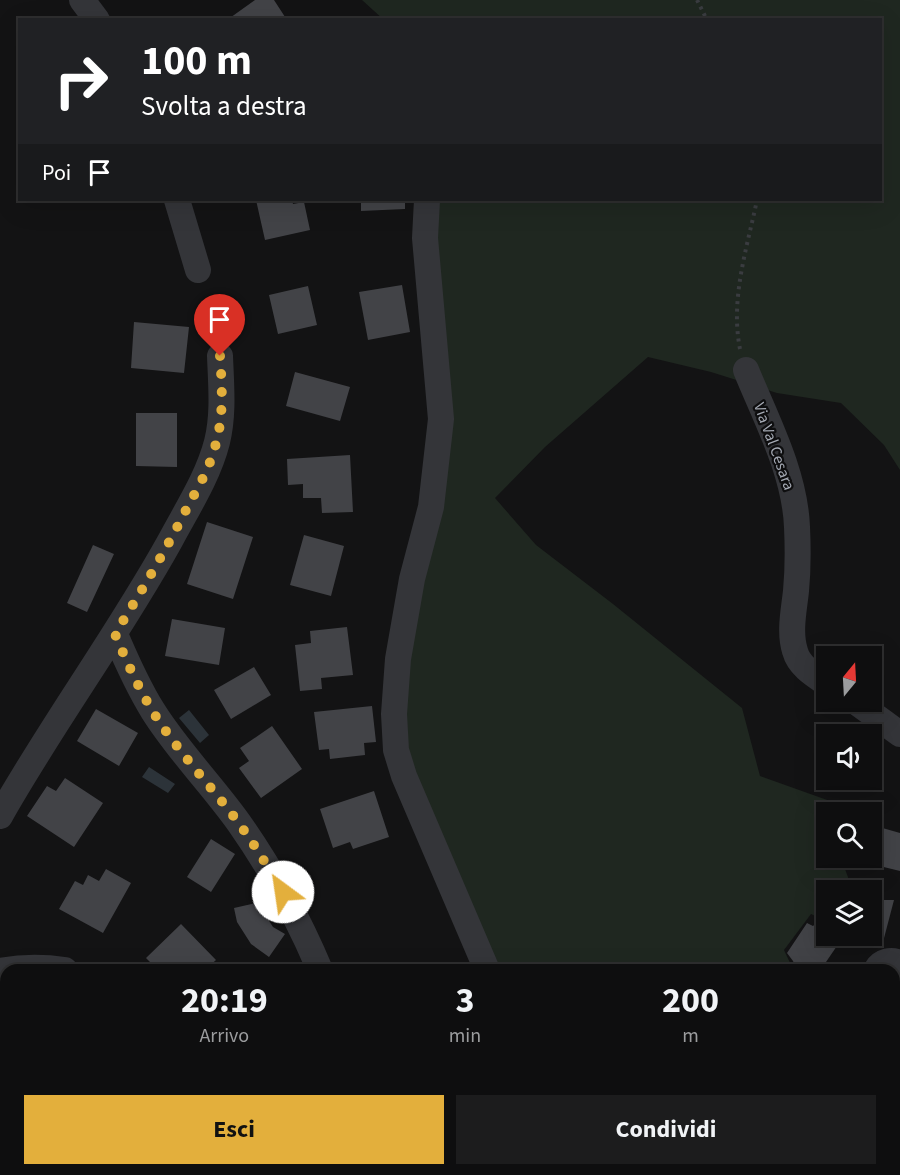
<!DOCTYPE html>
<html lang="it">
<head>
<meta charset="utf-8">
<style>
  body { margin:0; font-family:"Source Sans 3",sans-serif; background:#1c1c1d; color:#f1f3f6; height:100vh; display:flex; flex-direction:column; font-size:22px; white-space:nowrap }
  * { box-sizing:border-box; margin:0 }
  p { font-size:20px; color:#9b9c9e }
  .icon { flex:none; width:33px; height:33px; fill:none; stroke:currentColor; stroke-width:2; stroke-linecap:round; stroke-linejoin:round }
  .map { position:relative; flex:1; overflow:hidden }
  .drawer { position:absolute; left:0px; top:964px; width:900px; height:212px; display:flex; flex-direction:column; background:#0e0e0f; border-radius:18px 18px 0 0; box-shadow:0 6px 24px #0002,0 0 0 2px #2e2e2f }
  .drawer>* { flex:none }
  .guide { position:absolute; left:18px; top:18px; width:864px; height:183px; border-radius:0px; box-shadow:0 6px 24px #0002,0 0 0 2px #2e2e2f; background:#202124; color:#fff; overflow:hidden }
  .needle { width:39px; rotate:18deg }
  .controls { position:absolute; left:816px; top:646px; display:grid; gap:12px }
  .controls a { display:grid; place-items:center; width:66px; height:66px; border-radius:0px; background:#0e0e0f; box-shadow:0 6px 24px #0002,0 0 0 2px #2e2e2f; font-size:30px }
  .pin { position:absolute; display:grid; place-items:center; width:51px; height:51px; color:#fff; margin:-62px -26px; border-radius:50% 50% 50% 0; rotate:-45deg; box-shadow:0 0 6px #0007 }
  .pin .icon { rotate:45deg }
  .me { position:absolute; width:66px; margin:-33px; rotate:329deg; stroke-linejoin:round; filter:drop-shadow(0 0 4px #0008) }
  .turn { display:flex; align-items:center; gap:21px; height:126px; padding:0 24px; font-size:27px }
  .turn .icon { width:78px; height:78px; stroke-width:2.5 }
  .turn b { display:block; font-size:42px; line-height:51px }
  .then { display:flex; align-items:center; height:57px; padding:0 24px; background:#0003; gap:12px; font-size:22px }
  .eta { display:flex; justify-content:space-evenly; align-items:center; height:102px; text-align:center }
  .eta b { font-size:36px; font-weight:700; line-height:42px }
  .button { display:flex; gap:12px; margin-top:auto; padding:12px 24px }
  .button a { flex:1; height:69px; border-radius:0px; background:#e3af3c; color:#111; font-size:24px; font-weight:700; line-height:69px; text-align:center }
  .button a+a { background:#1c1c1d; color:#f1f3f6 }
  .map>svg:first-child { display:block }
  .green { fill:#1f2720 }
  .water { fill:#2c3339 }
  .building { fill:#424347 }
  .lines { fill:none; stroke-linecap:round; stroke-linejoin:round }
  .path { stroke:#3a3c40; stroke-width:4; stroke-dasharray:3 4.5; stroke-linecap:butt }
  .minor { stroke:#343539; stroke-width:26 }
  .route { stroke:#e3af3c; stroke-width:10; stroke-dasharray:0 18 }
  .labels { text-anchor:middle; stroke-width:4.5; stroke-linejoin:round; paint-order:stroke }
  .street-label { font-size:16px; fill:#a5aab4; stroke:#0e0e0f }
</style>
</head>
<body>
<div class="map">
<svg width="900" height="1175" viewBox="0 0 900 1175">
  <rect width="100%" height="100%" fill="#131314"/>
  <path class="green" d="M362,0H900V470L884,445L841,403L777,393L711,372L648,357L545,447L495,498L536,545L613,604L742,708L760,776L844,806L843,813H826V858H841L853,891H826V921L811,914L784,950L791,965V970H486L409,763L403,653L432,534L433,200H880V20H384Z
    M899,998L900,1175H585L578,1170H894V1001Z"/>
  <path class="water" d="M189,710L209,735L200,743L179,718Z
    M149,767L175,784L168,793L142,777Z"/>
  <path class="building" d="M255,0H274L287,20H227Z
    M256,200H270L271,203L284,200H292L293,204L304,202L310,230L265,240Z
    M361,200H405V209L361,211Z
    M402,285L410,332L368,340L359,292Z
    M308,286L317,325L278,334L269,295Z
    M134,322L189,327L184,373L131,368Z
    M295,372L350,387L340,421L286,406Z
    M136,413H177V467L136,466Z
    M350,455L353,512L322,513L321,498H303V484L288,485L287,459Z
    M207,522L253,537L233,599L187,584Z
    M304,535L344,546L331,596L290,585Z
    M93,545L114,554L87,612L67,603Z
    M172,619L225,628L219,665L165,656Z
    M347,627L353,675L321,678L322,689L300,691L295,645L311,643L310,631Z
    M254,667L271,695L231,719L214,690Z
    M372,706L376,742L364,743L365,755L330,759L329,749L319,750L314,712Z
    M96,709L138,733L119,766L77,741Z
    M272,726L302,769L261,798L239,768L249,761L240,748Z
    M65,778L103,803L74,847L27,816L47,786L56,791Z
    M374,791L389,837L353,849L350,842L333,848L320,809Z
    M872,825L900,833V871L851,859L872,858Z
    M211,839L235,854L211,892L187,877Z
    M106,869L131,883L103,933L59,909L75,881L83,885L88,875L99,881Z
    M878,900H894L883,942H879L872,926V903Z
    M261,902L264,913L273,927L285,934L269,957L251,944L237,922L234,908Z
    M807,923L813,926L816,923L826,930V936H835L841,940L826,962L828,970H797L793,961L787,953Z
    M181,924L216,960L205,970H158L146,958Z
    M101,1170H122L119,1175H98Z
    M219,1170H260L264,1175H224Z
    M351,1170H394L396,1173L392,1175H353Z"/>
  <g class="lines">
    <path class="path" d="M697,0L707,20
      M740,349C730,299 747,248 757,200"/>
    <path class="minor" d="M82,0L97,20
      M177,200L198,270
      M427,200L425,238L441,419L431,507L412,579L398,659L394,714L396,750L404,776L487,970
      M746,370C766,419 795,473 797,527C798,548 798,570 796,591C794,610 789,632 795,651C799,666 814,675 826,683
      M115,634C126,660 138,687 153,711C178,751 212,785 239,823C272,870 298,918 320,970
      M856,702L900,734
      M0,816C53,722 118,635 170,541C187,509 208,477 217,442C224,414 221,384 220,356
      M876,970C881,961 891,959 900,963
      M0,971C21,967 44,967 65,970
      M894,1048L900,1053
      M299,1170L303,1175
      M406,1170L409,1175
      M576,1170L577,1175
      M137,1175H138
      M186,1175L188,1170"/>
  </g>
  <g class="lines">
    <path class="route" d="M220,356C222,385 224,415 216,443C211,465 199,486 188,506C166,550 141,592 115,634C126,660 138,687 153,712C177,750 208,783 235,818C253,842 268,867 283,892"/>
  </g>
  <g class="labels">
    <g class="street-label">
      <text transform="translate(775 446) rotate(70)" y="6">Via Val Cesara</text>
    </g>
  </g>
</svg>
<div class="controls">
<a><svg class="needle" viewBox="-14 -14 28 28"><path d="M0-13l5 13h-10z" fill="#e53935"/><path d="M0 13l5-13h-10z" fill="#9b9c9e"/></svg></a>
<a><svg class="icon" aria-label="sound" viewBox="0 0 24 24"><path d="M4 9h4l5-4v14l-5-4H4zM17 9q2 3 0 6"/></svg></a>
<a><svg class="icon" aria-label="search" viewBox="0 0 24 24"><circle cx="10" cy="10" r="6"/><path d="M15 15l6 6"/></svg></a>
<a><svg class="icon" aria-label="layers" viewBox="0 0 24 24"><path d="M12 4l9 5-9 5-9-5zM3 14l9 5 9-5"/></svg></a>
</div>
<div class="pin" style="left:220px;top:356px;background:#d93025"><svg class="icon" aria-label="arrive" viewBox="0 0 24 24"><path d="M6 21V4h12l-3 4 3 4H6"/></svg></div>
<svg class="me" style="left:283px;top:892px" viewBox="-20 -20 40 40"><circle r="19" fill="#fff"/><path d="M0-13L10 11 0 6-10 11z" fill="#e3af3c"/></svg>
<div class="guide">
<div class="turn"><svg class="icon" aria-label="right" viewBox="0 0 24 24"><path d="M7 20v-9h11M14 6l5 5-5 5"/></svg><div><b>100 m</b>Svolta a destra</div></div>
<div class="then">Poi<svg class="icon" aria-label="arrive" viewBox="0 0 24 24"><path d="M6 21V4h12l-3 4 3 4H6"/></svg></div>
</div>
<section class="drawer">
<div class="eta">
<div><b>20:19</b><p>Arrivo</p></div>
<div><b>3</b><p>min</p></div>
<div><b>200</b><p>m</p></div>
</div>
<div class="button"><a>Esci</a><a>Condividi</a></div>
</section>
</div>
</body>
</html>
